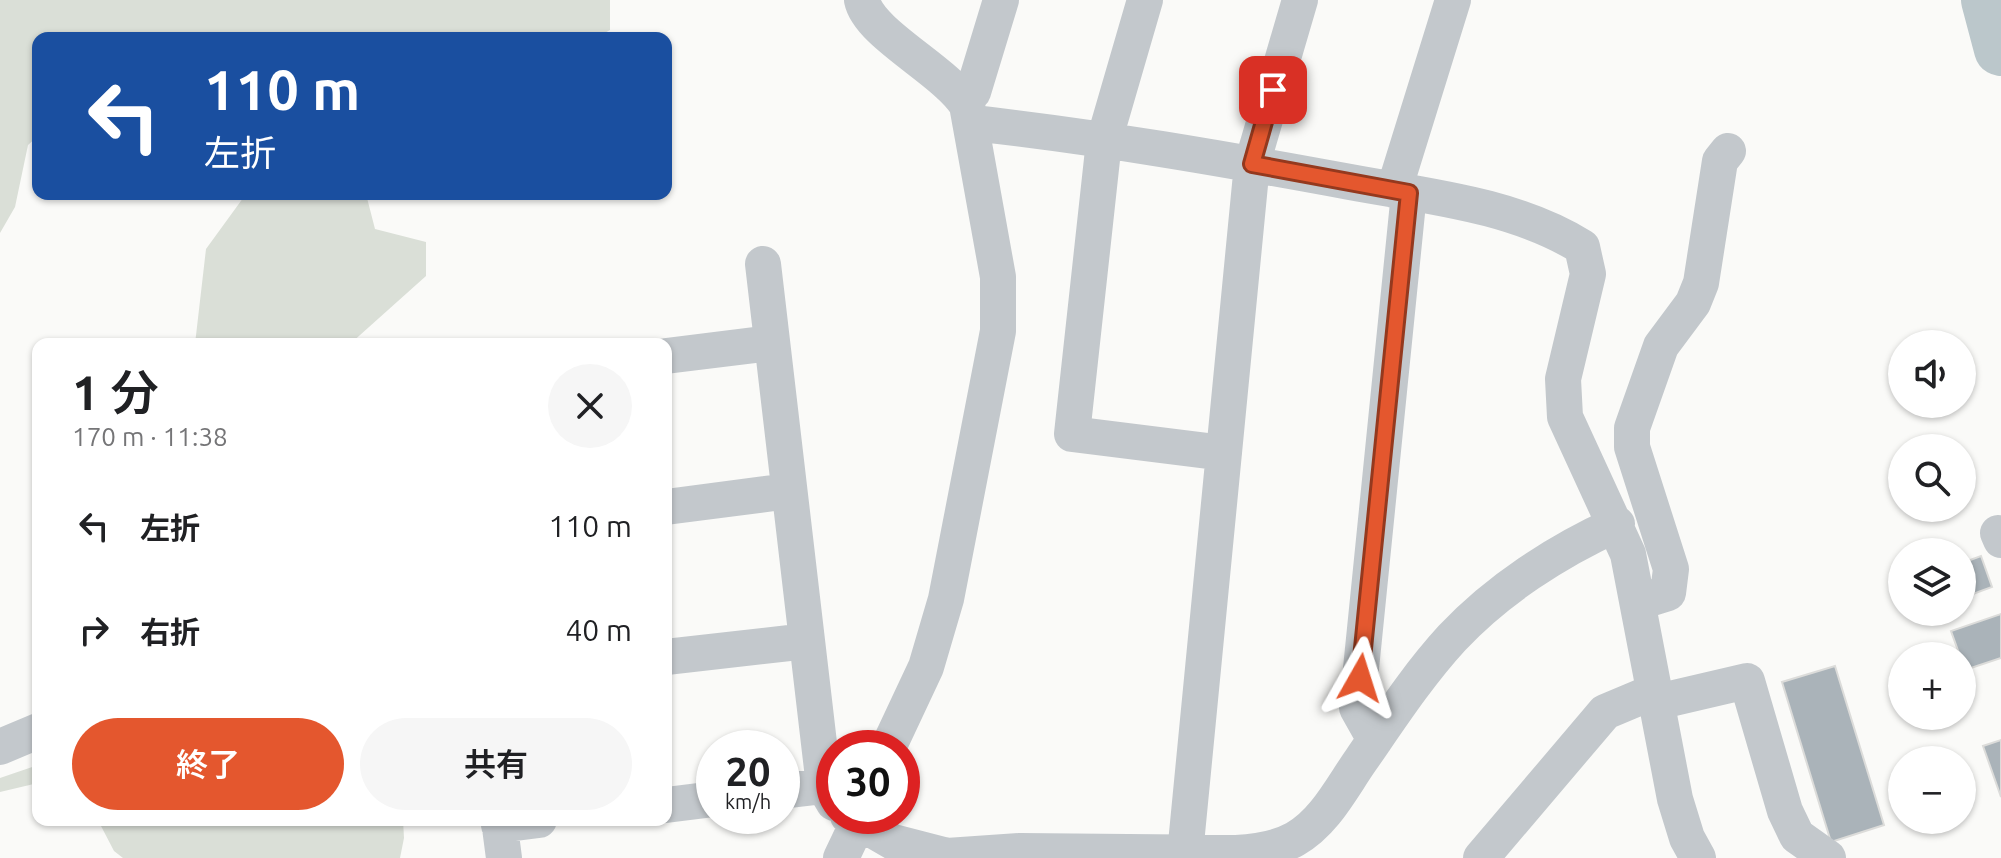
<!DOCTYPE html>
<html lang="ja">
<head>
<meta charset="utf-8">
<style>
  body { margin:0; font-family:Ubuntu,"Noto Sans JP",sans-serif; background:#f6f6f6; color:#202124; height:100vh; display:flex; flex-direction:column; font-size:30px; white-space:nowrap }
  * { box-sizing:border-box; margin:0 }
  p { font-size:26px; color:#757577 }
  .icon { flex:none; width:44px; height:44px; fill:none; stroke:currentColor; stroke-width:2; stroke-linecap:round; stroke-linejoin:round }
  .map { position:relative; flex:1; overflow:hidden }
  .panel { position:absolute; left:32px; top:338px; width:640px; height:488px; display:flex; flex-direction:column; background:#fff; border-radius:16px; box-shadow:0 2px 6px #0004 }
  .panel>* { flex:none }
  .hud { position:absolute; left:32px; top:32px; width:640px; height:168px; border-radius:16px; box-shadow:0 2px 6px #0004; background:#1a4fa0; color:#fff; overflow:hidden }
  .controls { position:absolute; left:1888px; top:330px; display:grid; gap:16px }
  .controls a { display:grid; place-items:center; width:88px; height:88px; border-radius:50%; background:#fff; box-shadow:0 2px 6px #0004; font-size:40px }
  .speed { position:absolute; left:696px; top:730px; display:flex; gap:16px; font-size:40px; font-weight:700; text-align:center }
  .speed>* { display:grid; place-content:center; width:104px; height:104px; border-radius:50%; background:#fff; box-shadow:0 2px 6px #0004; line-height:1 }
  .speed small { font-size:20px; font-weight:400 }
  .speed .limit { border:12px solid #d22; background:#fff; color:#111 }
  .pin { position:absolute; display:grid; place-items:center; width:68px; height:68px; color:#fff; margin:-34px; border-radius:16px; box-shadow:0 4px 12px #0006 }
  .me { position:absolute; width:88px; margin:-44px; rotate:6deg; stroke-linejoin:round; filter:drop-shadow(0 0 6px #0008) }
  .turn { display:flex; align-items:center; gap:28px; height:168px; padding:0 40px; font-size:36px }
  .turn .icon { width:104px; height:104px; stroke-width:2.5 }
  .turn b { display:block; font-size:56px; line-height:68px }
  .round { display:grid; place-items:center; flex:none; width:84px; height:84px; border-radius:42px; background:#f6f6f6 }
  .overview { display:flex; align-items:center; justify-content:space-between; height:136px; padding:0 40px }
  h1 { font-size:48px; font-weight:600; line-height:60px }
  .action { display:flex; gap:16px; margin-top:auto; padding:16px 40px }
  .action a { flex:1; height:92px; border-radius:48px; background:#e4572e; color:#fff; font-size:32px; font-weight:600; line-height:92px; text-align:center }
  .action a+a { background:#f6f6f6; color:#202124 }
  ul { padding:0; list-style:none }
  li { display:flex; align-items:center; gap:24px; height:104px; padding:0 40px }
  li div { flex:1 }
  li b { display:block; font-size:30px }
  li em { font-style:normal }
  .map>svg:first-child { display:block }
  .green { fill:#dadfd7 }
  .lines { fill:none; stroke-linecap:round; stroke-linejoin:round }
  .river { stroke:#bbc7cb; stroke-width:54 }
  .building { fill:#aab3b9; stroke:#dcdcda; stroke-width:2 }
  .street { stroke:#c3c8cc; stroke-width:36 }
  .route-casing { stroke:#94391e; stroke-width:20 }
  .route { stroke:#e4572e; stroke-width:14 }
</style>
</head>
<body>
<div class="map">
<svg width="2001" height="858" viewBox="0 0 2001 858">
  <rect width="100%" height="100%" fill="#fafaf8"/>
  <path class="green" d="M0,0H610V30L596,38H38V136L28,145L15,207L0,233Z
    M246,194H366L375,229L426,242V276L350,344H195L206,249Z
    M38,765V783L0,792V778Z
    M108,820H403L404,838L400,858H123L114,851L101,826Z"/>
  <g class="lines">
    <path class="river" d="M1988,0L2001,49"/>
  </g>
  <path class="building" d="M1981,556L1992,587L1962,598V563Z
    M2001,614V658L1965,670L1951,631Z
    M1835,666L1884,825L1831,842L1782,682Z
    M2001,740V797L1983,746Z"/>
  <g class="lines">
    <path class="street" d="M862,0C869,34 945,70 967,105L998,277V331L946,599L926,667L888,748
      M1145,0L1104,141L1072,434L1224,453
      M964,100L973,92L1001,0
      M973,123C1099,137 1225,159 1350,182C1427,196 1515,205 1582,247L1588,274L1563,379L1565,417L1628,554L1675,799L1687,838L1698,858
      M1394,190L1453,0
      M763,264L824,786L834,803
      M666,356L772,343
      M666,507L789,491
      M1998,533L2001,540
      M1639,602L1668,593L1671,569L1632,447V428L1661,346L1693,303L1701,283L1720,161L1728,151
      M666,657L807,641
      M1657,702L1747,681L1785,811L1797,836L1828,858
      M1375,740L1357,708L1409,193
      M0,747L38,731
      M782,791L824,786
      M666,805L714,799
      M848,816L893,842L947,856L1020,851L1236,853C1256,852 1277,849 1295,839C1325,822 1342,787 1361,760C1390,718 1418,675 1452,638C1497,590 1557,551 1617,524
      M499,820L504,858
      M499,825L539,820
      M1185,854L1252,164L1300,0
      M841,858L861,816
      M1481,858L1605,712L1655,691"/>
  </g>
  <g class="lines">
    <defs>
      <path id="route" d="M1273,90L1252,164L1409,193L1360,678"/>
    </defs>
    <use href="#route" class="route-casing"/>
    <use href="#route" class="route"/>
  </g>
</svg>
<div class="controls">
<a><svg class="icon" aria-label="sound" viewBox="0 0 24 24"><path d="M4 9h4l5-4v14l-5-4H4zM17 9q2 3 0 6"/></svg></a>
<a><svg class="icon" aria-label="search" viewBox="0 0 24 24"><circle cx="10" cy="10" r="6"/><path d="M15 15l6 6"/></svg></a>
<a><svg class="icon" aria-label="layers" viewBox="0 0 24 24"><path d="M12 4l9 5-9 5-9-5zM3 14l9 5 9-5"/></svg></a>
<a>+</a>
<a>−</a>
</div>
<div class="speed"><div>20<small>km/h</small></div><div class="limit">30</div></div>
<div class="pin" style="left:1273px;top:90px;background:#d93025"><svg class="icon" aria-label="arrive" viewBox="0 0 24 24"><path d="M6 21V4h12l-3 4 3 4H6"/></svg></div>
<svg class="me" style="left:1360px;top:678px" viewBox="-20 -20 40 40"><path d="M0-17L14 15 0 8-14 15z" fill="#e4572e" stroke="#fff" stroke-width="4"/></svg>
<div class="hud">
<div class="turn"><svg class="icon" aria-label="left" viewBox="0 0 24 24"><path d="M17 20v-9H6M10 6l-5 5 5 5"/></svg><div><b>110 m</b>左折</div></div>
</div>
<section class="panel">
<div class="overview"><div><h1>1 分</h1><p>170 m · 11:38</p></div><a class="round"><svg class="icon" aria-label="close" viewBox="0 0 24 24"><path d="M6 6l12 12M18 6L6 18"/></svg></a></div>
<ul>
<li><svg class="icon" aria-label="left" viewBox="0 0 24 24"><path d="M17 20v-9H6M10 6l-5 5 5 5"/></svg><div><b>左折</b></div><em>110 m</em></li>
<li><svg class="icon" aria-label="right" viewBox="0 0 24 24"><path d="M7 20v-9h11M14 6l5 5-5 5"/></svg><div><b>右折</b></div><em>40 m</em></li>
</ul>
<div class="action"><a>終了</a><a>共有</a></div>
</section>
</div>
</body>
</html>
